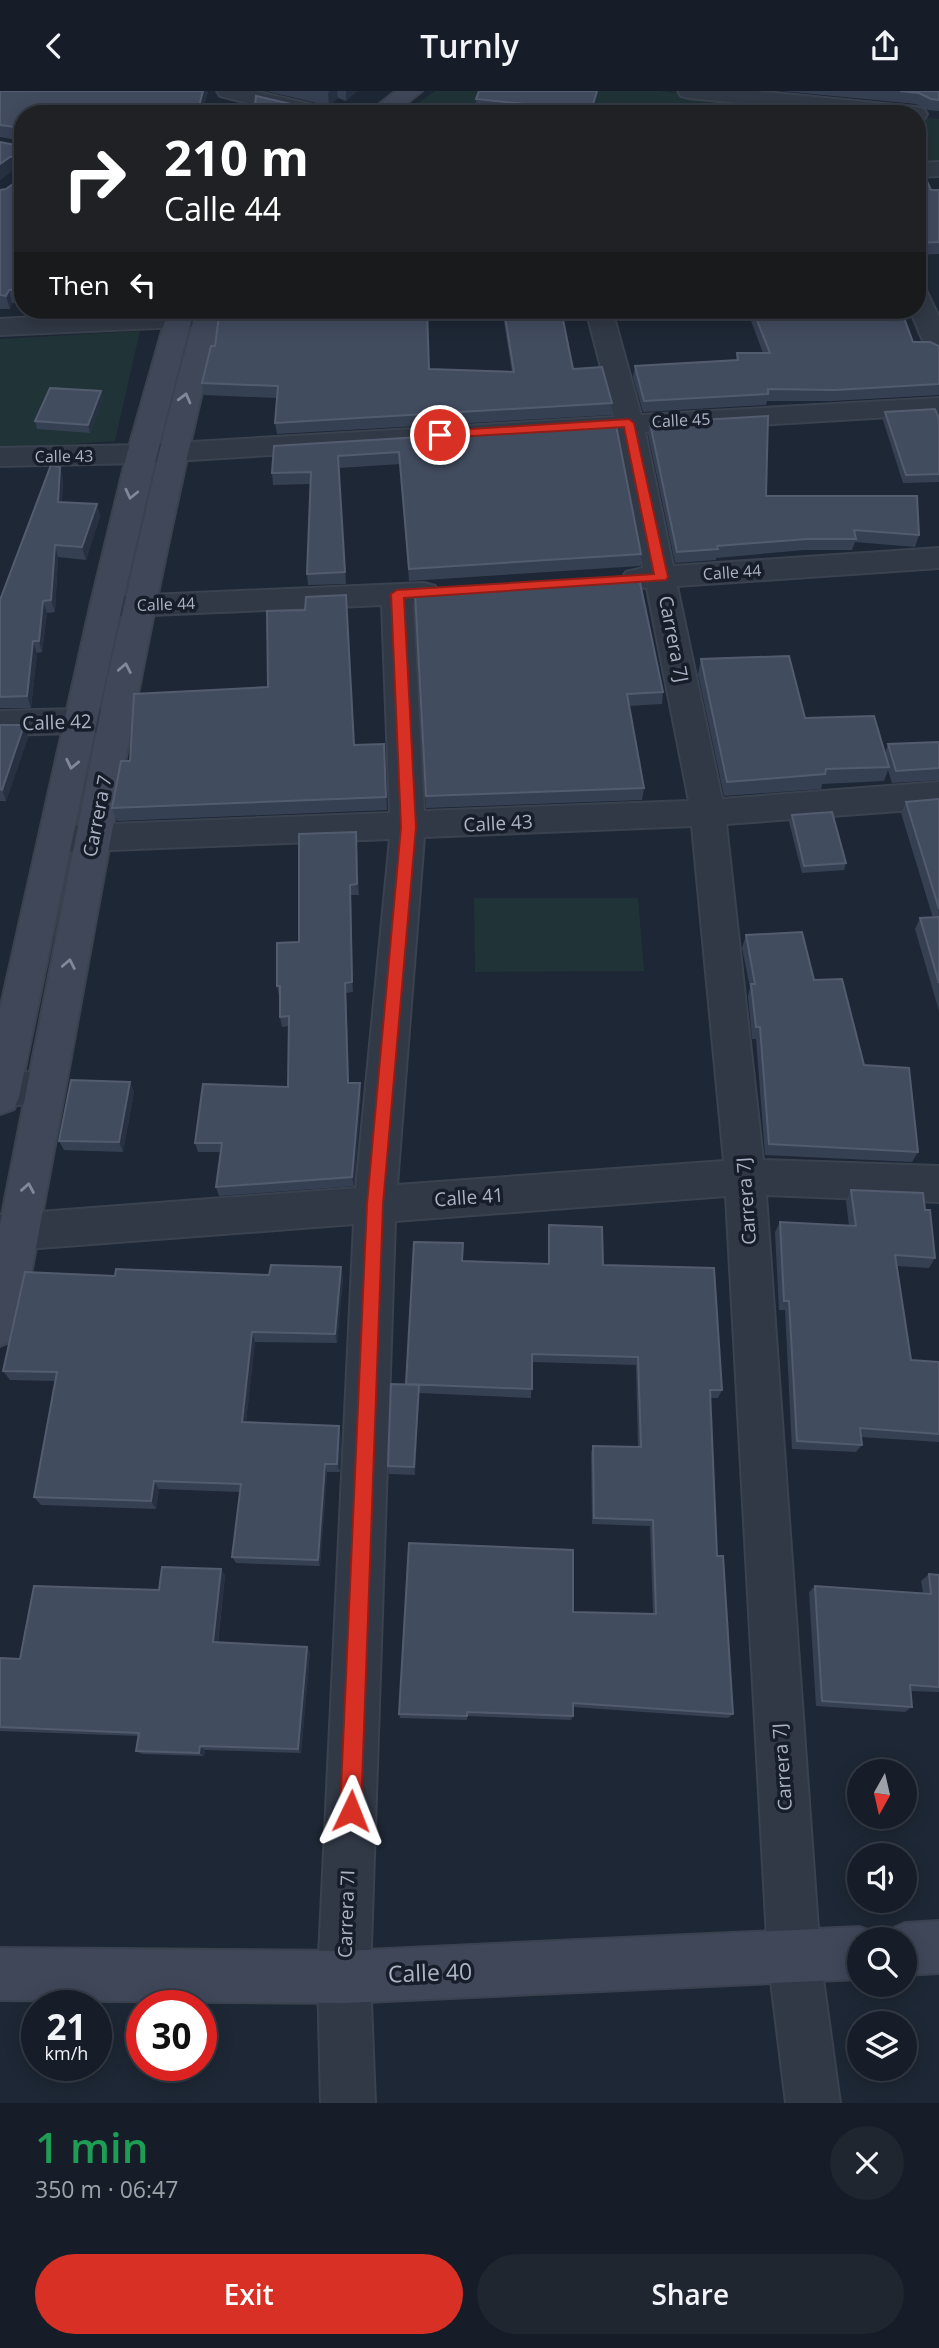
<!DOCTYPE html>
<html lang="en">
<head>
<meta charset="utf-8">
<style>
  body { margin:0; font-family:"Open Sans",sans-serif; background:#1f2630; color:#f1f3f6; height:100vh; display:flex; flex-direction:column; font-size:26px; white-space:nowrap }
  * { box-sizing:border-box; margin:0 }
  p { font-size:23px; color:#9ea2a8 }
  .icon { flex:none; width:38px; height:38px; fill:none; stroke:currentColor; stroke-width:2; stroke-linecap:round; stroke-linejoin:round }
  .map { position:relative; height:2012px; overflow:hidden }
  .panel { display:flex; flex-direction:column; background:#161d28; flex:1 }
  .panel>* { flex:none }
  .top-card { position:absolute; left:14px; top:14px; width:912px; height:214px; border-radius:28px; box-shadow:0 4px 18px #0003,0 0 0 2px #353b45; background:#202124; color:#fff; overflow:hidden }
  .needle { width:46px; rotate:188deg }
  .controls { position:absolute; left:847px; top:1668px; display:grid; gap:14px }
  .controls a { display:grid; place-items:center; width:70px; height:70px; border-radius:50%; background:#161d28; box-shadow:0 4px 18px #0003,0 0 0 2px #353b45; font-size:35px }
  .speed { position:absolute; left:21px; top:1899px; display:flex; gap:14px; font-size:35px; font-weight:700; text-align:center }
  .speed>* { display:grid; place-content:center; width:91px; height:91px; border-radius:50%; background:#161d28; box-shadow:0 4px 18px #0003,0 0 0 2px #353b45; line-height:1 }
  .speed small { font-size:18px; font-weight:400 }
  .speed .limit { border:10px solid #d22; background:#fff; color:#111 }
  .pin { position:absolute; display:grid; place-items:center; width:60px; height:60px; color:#fff; margin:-30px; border:4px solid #fff; border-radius:50%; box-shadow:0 2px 7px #0007 }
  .me { position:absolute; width:77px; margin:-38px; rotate:2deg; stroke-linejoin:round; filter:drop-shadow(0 0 5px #0008) }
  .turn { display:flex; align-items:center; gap:24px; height:147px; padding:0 35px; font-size:32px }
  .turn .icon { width:91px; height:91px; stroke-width:2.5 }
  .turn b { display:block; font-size:49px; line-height:60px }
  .then { display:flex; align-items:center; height:66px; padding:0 35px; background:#0003; gap:14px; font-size:26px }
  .round { display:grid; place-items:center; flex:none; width:74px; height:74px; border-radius:37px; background:#1f2630 }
  .summary { display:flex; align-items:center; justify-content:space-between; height:119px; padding:0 35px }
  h1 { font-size:42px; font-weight:600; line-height:52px; color:#1e9e55 }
  .primary-button { display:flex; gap:14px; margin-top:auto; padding:14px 35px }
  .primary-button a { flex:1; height:80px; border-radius:42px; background:#d93025; color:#fff; font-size:28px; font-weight:600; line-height:80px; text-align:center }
  .primary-button a+a { background:#1f2630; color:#f1f3f6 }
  header { display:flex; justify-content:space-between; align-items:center; height:91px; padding:0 35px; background:#161d28; font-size:32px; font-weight:600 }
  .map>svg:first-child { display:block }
  .green { fill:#203336 }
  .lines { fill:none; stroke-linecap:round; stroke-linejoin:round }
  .street-casing { stroke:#3b424f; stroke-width:4 }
  .secondary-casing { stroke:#3b424f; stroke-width:4 }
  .street { fill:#313946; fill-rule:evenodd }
  .secondary { fill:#3f4759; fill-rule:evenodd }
  .wall { fill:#364053 }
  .shaded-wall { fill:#273142 }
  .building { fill:#424c5f; stroke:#535c6f; stroke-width:2 }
  .oneway { stroke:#808899 }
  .route { fill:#d93025; stroke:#8d1f18; stroke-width:2 }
  .labels { text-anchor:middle; stroke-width:7; stroke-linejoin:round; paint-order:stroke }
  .far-street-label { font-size:16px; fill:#abb3c4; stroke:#171e2a }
  .street-label { font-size:19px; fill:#abb3c4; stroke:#171e2a }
  .near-street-label { font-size:23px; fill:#abb3c4; stroke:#171e2a }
</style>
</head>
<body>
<header><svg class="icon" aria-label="back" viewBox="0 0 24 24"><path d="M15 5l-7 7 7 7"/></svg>Turnly<svg class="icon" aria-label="share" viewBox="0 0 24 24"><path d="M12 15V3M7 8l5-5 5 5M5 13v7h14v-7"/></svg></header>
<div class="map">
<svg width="939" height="2012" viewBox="0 0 939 2012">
  <rect width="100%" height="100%" fill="#1e2735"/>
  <path class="green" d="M435,0H659L889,23H402Z
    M917,26L939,28V77H917Z
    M140,240L115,350L0,358V248Z
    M474,807H638L644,880L475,881Z"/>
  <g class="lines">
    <defs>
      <path id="street" d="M217,0H255L330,18L333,23H293L220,5Z
        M678,0H755L916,16L924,18L927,23L924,28L917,30V23H847L689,7L681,5Z
        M939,71V85L917,86V72Z
        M917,196L926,199L939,226V265L930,263L926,257L910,219H917Z
        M170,219H252L259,225L255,230L246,233L0,244V228Z
        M586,219H612L641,324L939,307V323L645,341L673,475L939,457V477L677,495L722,708L939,691V717L726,733L763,1069L939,1075V1111L766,1104L820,1866L840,2012H786L768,1866L726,1105L395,1130L370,1886L375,2012H321L318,1886L354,1133L0,1160V1124L356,1097L390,748L60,761L48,757L43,748L48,739L60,735L390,722L382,514L105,526L94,523L90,516L94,509L105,506L424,492L435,495L439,502L435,509L413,513L424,720L689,710L647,497L626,495L622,488L626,481L643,477L617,343L141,372L0,375V357L141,354L614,326ZM692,735L724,1070L397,1094L424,746Z
        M115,617L126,621L131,629L126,637L115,641L0,644V620Z
        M46,979L60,983L65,995L60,1007L46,1011L0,1016V984Z"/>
      <path id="secondary" d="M396,0H422L393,23H367Z
        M168,219H194C124,479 74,743 19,1006L14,1018L0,1023V919L90,516L127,363Z
        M196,219H222C138,554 87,896 21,1235L15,1249L0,1255V1134L105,598L163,345Z
        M939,1830V1882L905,1884V1848H883L887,1840L905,1832Z
        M859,1836L878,1843L879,1848H859V1888L344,1912L0,1909V1857L344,1860Z"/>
    </defs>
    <use href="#street" class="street-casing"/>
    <use href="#secondary" class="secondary-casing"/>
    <use href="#street" class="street"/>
    <use href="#secondary" class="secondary"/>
  </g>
  <path class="wall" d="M0,0H208L202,23H23V212H12L10,218H0V99L6,98L21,87V78L13,79L0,89V51L21,55L22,50L0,46Z
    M266,0H357L346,10L338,7L329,15Z
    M479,0L592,23H534L476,17V8Z
    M782,0H939V20L928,19L916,13Z
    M917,88L931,99H939V163L917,164Z
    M502,219H561L573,278L612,312L611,324L277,343L275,332L277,307L204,304L202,292L429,278L512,281Z
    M747,219H901L913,251L939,255V304L832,310H767L766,314L643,321L633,286L635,275L736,269L737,262H763Z
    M101,300L103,308L90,342L37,338L35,330Z
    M885,321L939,328V391L903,392L883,329Z
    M650,332L766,405L919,444L915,456L855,451L852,459H804L716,467V469L675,472L648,343Z
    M616,334L641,463L640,475L409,490L400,373L339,377L346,493L308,494L307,483L310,393L273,394L272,382L274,355Z
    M60,376L63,388L62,411L97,413L100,425L86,469L58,466L55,521L47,522L42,561L37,562L31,617H0V509Z
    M415,502L663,601L662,613L629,615L644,697L642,709L426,717Z
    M701,568L805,627L885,662L888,653L939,651V689L892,692L888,679L884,690L822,693L821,698L724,705L698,583Z
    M0,634L28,646L6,710H0Z
    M384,653L387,719L117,730L112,717L355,654Z
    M939,708V920L915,838L920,827H933L901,722L906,711Z
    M792,724L846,772L844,779L802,782L789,731Z
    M356,741L359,804H351L353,901L346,902L349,992L361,1002L354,1095L219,1105L216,1096L221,1061H198L195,1052L288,996L289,935L282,936L280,926V905H279L277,895Z
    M746,844L814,889L864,974L918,1061L912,1071L765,1064L756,948H752L748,905L750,897L742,857Z
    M130,991L134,1001L123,1061L64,1059L59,1050Z
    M851,1099L925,1119L935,1167L929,1177L897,1175L911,1269L939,1271V1351L861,1346L862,1354L856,1361L792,1358L785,1219H779L775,1141L780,1131L849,1135L846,1110Z
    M549,1134L603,1174L722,1299L718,1307H710L717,1465L733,1623L728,1627L573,1616V1625L571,1629L467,1625V1629L400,1627L399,1623L573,1521L653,1523L650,1435L592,1433L591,1362L593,1355L638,1356L636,1274L532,1271L531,1307L419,1302L415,1384L389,1383L388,1375L406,1294L548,1173Z
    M115,1185L343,1186L337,1252L255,1251L246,1331L341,1343L340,1381H327L320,1475L236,1472L232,1466L240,1401L159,1398L156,1418L41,1414L34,1406L55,1290L10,1289L3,1280Z
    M221,1478L225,1485L218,1552L310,1561L301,1662L205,1659L204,1665L142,1663L136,1660L138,1645L0,1640V1567L20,1568L159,1499Z
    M929,1483L939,1484V1601L911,1600L912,1616L905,1621L816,1615L809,1501L815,1495L923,1502L921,1490Z"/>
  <path class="shaded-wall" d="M203,0H208L202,23H197Z
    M330,0H337L338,7L329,15L328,2Z
    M346,0H357L346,10Z
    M597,0H599L592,23H590Z
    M316,13L317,23H306Z
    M21,64L23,77L13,79L0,89V73L10,66Z
    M9,199L12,212L10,218L6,205Z
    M101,300L103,308L90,342L88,334Z
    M60,376L63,388L61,423L58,411Z
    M97,413L100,425L86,469L82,456Z
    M55,454L58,466L55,521L51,509Z
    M43,510L47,522L42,561L39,550Z
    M33,550L37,562L31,617L27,605Z
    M24,634L28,646L6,710L2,699Z
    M356,741L357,752L359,804L357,793Z
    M350,794L351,804L353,901L352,891Z
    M345,892L346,902L349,1001L348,992Z
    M130,991L134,1001L123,1061L119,1051Z
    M360,992L361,1002L354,1095L352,1086Z
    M341,1176L343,1186L337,1252L335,1243Z
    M252,1241L255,1251L245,1339L242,1331Z
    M419,1294V1303L415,1384L414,1376Z
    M339,1335L341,1343L340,1381L337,1373Z
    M325,1373L327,1381L320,1475L318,1469Z
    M154,1390L159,1398L156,1418L151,1410Z
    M221,1478L225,1485L217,1557L213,1551Z
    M307,1556L310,1561L301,1662L298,1658Z
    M200,1655L205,1659L204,1665L199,1662Z"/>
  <path class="building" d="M0,0H203L197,23H23V198L9,199L6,205L0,204V99L6,98L21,87V64L10,66L0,73V51L21,55L22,37L0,34Z
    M479,0H597L590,23H554L556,16L476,8Z
    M900,0H939V9L931,8L919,2Z
    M256,5L291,13H316L306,23H254Z
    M917,88H926L931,99H939V151L917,152Z
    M346,219H427L429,278L514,281L504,219H561L573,278L602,276L612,312L275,332L278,295L202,292L211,255H215L219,225Z
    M753,219H901L913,251H930L939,255V293L835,299L768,298V303L644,310L635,275L738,269L737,262H770Z
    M50,297L101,300L88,334L35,330Z
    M935,318L939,328V383L906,384L885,321Z
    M768,325L766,405H917L919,444L854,439L856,448H807L717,455L718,458L677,461L650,332Z
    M616,334L641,463L409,478L399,361L338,365L345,481L307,483L311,381L272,382L274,355Z
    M51,374L60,376L58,411L97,413L82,456L55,454L51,509L43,510L39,550H33L27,605L0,606V509Z
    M639,487L663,601L627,603L644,697L426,705L415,502Z
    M346,504L354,654L384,653L386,706L112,717L121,670H130L134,603L268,596L267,520L305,519L306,506Z
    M789,565L805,627L874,625L889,676L826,678L825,683L727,691L701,568Z
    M0,634H24L2,699L0,698Z
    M939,651V677L896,680L888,653Z
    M939,708V818L906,711Z
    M832,721L846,772L804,775L792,724Z
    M356,741L357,793L350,794L352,891L345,892L348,992H360L352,1086L216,1096L222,1052H195L203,993L288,996L289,925L280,926V895H277V852L299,851V743Z
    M939,826V892L920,827Z
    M802,841L814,889L842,888L864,974L909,977L918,1061L769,1053L760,936H756L751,893H755L746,844Z
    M71,989L130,991L119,1051L59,1050Z
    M851,1099L923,1102L925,1119H930L935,1167L895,1164L911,1269L939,1271V1343L860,1337L862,1354L797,1350L789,1210H784L780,1131L856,1135Z
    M549,1134L602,1136L603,1174L714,1177L722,1299H710L717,1465H723L733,1623L573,1612V1625L467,1621V1625L399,1623L409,1452L573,1459V1521L656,1523L653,1429L594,1427L593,1355L641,1356L638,1266L532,1263V1298L406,1293L414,1151L463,1152L462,1170L549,1173Z
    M271,1174L341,1176L335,1243L252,1241L242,1331L339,1335L337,1373H325L318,1469L232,1466L241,1393L154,1390L151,1410L34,1406L57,1281L3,1280L25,1181L115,1185L116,1178L269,1184Z
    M391,1293L419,1294L414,1376L388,1375Z
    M162,1476L221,1478L213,1551L307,1556L298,1658L200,1655L199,1662L136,1660L139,1642L0,1636V1567L20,1568L34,1495L159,1499Z
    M929,1483L939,1484V1596L910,1594L912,1616L822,1610L815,1495L931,1503Z"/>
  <defs><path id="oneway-chevron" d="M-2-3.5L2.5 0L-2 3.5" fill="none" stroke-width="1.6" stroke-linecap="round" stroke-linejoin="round" transform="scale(1.75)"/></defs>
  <g class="oneway">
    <use href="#oneway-chevron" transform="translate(185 307) rotate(-75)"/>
    <use href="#oneway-chevron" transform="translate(131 403) rotate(103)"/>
    <use href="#oneway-chevron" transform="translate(125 577) rotate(-79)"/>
    <use href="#oneway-chevron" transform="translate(72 673) rotate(102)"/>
    <use href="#oneway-chevron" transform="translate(69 873) rotate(-79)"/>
    <use href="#oneway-chevron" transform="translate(28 1097) rotate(-80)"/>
  </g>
  <path class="route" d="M629,328L634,332L668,486L666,489L404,507L416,736L383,1113L361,1720L358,1727L351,1730L343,1727L340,1720L367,1113L401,736L391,503L397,499L654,483L624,336L440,347L434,344L440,340Z"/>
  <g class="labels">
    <g class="far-street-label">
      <text transform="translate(681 329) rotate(-3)" y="6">Calle 45</text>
      <text transform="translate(64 365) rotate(-1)" y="6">Calle 43</text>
      <text transform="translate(732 481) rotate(-4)" y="6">Calle 44</text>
      <text transform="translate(166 513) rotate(-2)" y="6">Calle 44</text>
    </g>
    <g class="street-label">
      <text transform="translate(674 548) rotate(79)" y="7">Carrera 7J</text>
      <text transform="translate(57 631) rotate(-2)" y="7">Calle 42</text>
      <text transform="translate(97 725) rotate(-79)" y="7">Carrera 7</text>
      <text transform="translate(498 732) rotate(-3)" y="7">Calle 43</text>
      <text transform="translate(469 1106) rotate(-4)" y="7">Calle 41</text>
      <text transform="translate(746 1110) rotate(-94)" y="7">Carrera 7J</text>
      <text transform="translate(782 1676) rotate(-94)" y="7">Carrera 7J</text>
      <text transform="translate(346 1823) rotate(-88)" y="7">Carrera 7I</text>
    </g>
    <g class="near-street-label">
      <text transform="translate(430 1882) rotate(-2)" y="8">Calle 40</text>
    </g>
  </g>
</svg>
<div class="controls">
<a><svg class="needle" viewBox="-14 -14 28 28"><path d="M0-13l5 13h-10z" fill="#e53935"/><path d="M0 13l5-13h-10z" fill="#9ea2a8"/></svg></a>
<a><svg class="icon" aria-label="sound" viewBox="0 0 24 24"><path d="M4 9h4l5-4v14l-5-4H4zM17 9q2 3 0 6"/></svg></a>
<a><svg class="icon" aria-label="search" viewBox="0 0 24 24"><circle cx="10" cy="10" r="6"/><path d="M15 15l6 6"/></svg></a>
<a><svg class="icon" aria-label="layers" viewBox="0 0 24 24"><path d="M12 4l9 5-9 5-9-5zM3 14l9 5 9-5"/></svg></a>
</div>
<div class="speed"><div>21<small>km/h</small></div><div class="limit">30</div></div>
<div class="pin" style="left:440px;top:344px;background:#d93025"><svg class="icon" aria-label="arrive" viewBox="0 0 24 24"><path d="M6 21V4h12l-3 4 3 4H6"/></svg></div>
<svg class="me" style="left:351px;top:1720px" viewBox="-20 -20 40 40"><path d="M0-17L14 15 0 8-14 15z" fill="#d93025" stroke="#fff" stroke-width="4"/></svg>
<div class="top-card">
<div class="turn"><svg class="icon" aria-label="right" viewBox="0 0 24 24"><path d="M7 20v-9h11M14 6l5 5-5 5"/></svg><div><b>210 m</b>Calle 44</div></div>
<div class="then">Then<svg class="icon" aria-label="left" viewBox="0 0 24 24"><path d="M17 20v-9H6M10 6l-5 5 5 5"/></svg></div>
</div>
</div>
<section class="panel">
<div class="summary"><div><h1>1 min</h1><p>350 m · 06:47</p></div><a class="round"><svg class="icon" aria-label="close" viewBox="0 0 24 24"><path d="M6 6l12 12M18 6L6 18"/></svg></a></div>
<div class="primary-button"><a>Exit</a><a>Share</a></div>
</section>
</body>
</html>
